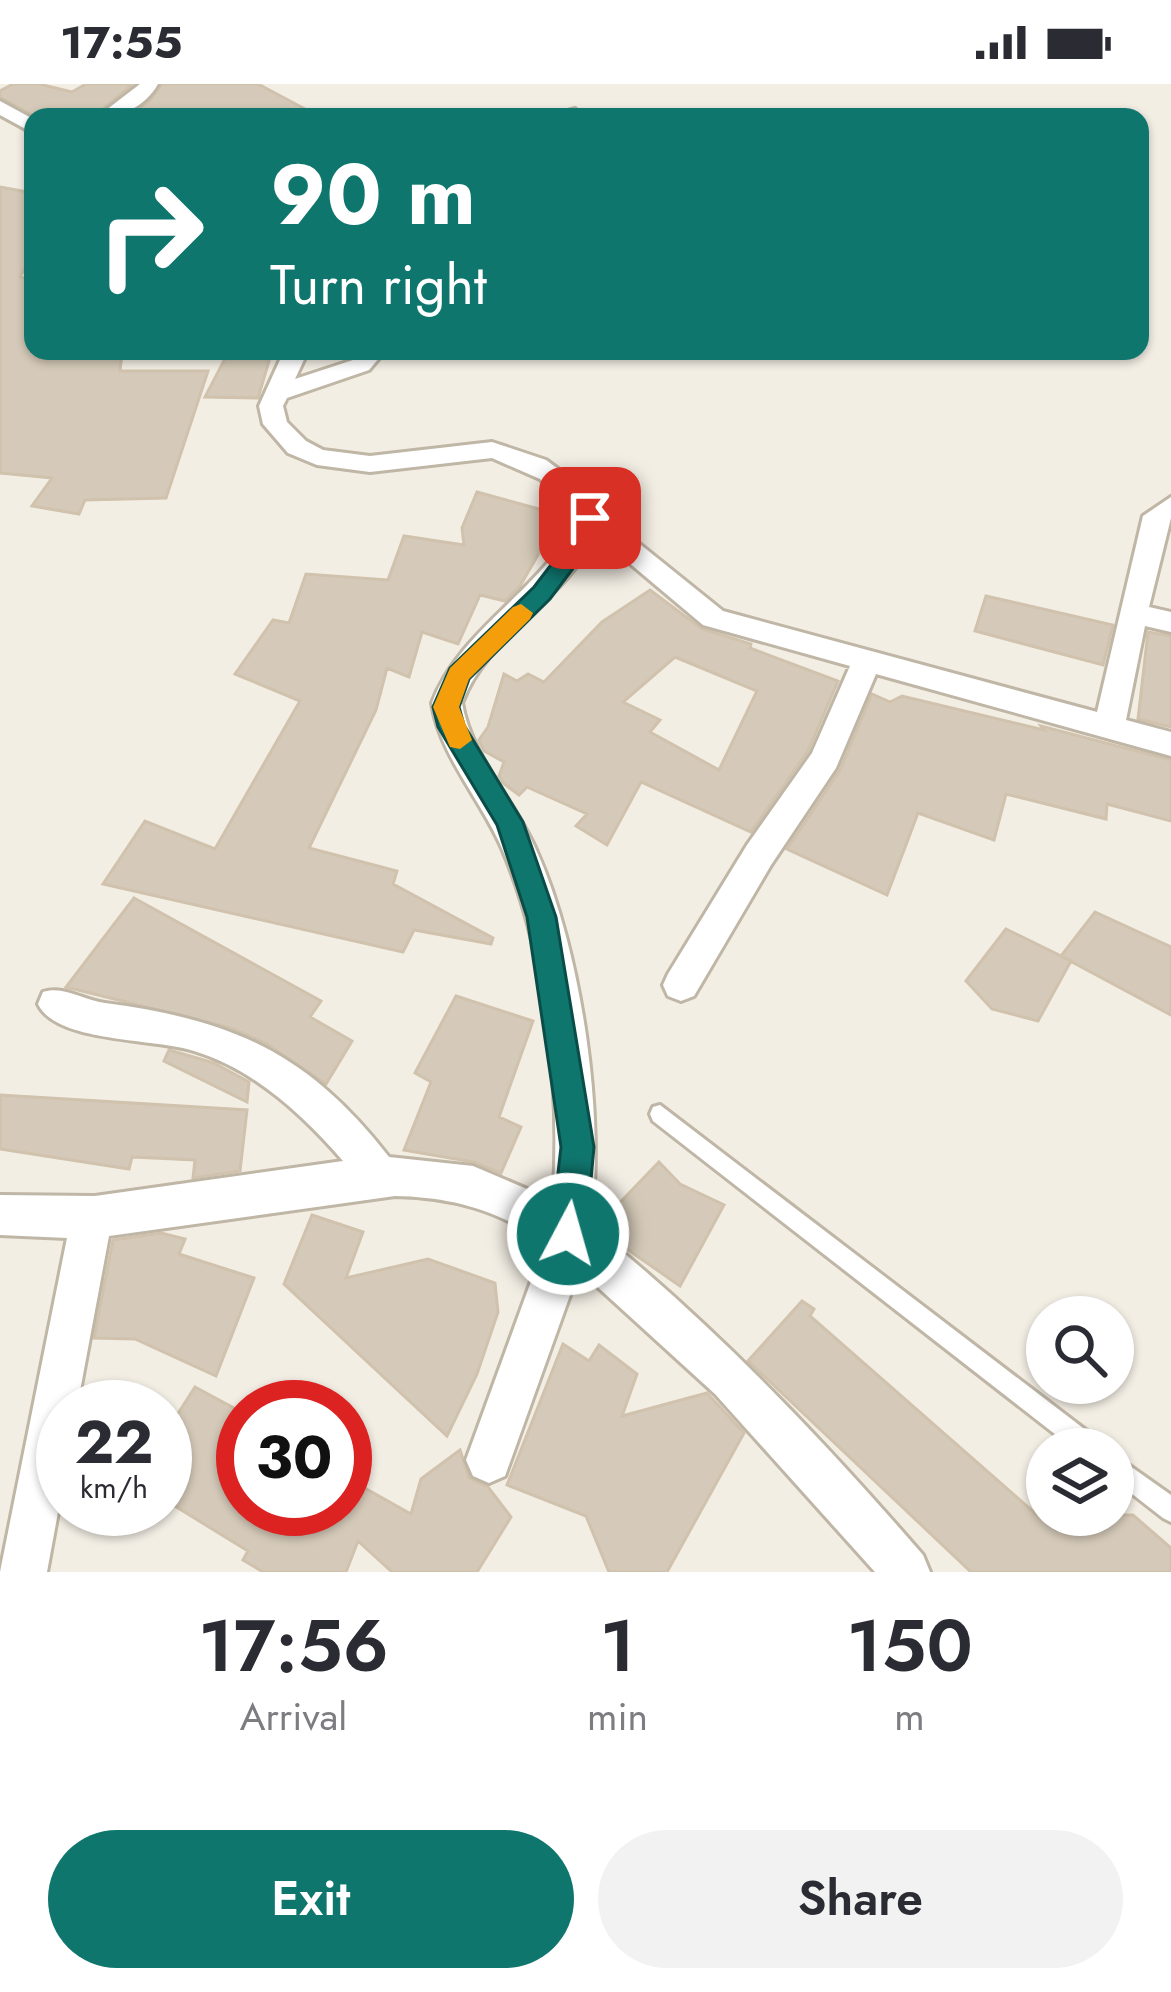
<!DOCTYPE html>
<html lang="en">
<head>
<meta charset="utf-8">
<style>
  body { margin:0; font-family:Jost,sans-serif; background:#f2f2f3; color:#2b2b33; height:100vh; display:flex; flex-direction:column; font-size:45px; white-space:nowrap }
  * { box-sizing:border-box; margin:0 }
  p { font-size:39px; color:#7c7c81 }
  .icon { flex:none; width:66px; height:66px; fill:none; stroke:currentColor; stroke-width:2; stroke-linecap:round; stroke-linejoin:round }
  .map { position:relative; height:1488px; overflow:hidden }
  .details { display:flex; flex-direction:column; background:#fff; flex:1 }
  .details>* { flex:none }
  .guide { position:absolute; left:24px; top:24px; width:1125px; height:252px; border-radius:24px; box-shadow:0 3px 9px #0004; background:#0f766e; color:#fff; overflow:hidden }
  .buttons { position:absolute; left:1026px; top:1212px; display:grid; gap:24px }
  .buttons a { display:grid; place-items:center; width:108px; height:108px; border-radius:50%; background:#fff; box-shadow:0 3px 9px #0004; font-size:60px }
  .speed { position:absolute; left:36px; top:1296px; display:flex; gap:24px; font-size:60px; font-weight:700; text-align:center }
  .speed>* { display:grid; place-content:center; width:156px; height:156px; border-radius:50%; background:#fff; box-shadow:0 3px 9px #0004; line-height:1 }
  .speed small { font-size:30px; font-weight:400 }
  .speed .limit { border:18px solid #d22; background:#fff; color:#111 }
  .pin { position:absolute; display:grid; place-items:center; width:102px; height:102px; color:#fff; margin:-51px; border-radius:24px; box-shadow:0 6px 18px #0006 }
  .me { position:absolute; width:132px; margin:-66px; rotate:6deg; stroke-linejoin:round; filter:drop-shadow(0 0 9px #0008) }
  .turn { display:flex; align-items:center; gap:42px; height:252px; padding:0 48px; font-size:54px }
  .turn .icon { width:156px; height:156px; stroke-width:2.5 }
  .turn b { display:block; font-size:84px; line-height:102px }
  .eta { display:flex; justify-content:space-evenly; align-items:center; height:204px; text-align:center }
  .eta b { font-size:72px; font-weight:600; line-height:84px }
  .primary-button { display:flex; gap:24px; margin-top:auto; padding:24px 48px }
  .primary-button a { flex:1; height:138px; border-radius:72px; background:#0f766e; color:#fff; font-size:48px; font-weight:600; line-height:138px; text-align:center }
  .primary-button a+a { background:#f2f2f3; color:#2b2b33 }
  .status { display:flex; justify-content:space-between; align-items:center; height:84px; padding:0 60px; background:#fff; direction:ltr }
  .status svg { height:33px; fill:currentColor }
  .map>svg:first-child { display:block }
  .building { fill:#d5cab9; stroke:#d0c2ac; stroke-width:3; fill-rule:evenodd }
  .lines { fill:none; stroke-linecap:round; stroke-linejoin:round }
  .lane-casing { stroke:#bfb6a6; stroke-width:6 }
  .street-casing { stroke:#bfb6a6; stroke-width:6 }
  .lane { fill:#fff; fill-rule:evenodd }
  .street { fill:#fff; fill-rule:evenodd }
  .route { fill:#0f766e; stroke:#0a4d48; stroke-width:3 }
  .slow { fill:#f59e0b }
</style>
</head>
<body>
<div class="status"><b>17:55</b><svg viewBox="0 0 49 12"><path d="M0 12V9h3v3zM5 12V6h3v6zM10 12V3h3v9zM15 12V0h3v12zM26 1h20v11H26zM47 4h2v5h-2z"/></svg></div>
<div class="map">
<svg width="1171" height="1488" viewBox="0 0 1171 1488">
  <rect width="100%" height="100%" fill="#f3eee4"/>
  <path class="building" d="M13,0H39L72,8L86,0H133L93,33H36L0,13V7Z
    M162,0H258L320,33H125L149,18Z
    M0,103L33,109V170L20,193L33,196V267L122,270L120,287H208L166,414L85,416L79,430L32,422L52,394L0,389Z
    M229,267H272L258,314L205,313Z
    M477,408L561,431L520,502L505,517L480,511L458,560L422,548L409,593L387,584L376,626L309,764L397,787L393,800L493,854L491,860L414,846L403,868L103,800L145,737L215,765L300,617L235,590L273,536L289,539L306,490L388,496L404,452L464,461L462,444Z
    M650,506L702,545L751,560L750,564L838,597L808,667L751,748L641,698L607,761L576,742L587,730L527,703L519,711L503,699L499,692L504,678L484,667L479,656L488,643L504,590L517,597L528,590L544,598L602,538ZM675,573L757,607L719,686L650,648L660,636L623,618Z
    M986,512L1113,541L1103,581L975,547Z
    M1148,548L1171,552V643L1138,635Z
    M872,610L890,618L902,612L1044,646L1041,642L1171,676V737L1107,720L1106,735L1006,710L994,756L918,729L887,811L787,765L840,686Z
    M134,814L321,917L310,933L352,957L326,1000L267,960L231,944L66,903Z
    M1095,828L1171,863V931L1061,872Z
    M1006,845L1071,877L1038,937L992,925L966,897Z
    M456,912L533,937L499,1033L521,1043L501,1089L473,1078L404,1066L431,998L415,989Z
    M169,966L214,979L249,998L247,1018L164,977Z
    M0,1011L247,1026L240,1087L193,1094L195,1076L132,1073L129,1085L0,1065Z
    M659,1078L680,1100L724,1121L680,1202L624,1163L607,1132Z
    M312,1131L363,1148L346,1194L428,1175L495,1199L498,1228L477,1290L447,1352L284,1200Z
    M161,1149L185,1155L179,1170L254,1194L216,1292L135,1255L94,1254L113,1156Z
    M802,1217L814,1225L810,1232L1037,1431H1133L1171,1464V1488H971L748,1277Z
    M563,1260L589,1277L599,1261L637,1290L622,1332L707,1309L744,1349L667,1488H609L586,1432L507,1401Z
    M195,1303L243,1329V1425H345V1393L411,1430L421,1395L460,1366L469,1394L488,1403L511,1433L477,1488H392L358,1457L346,1488H263L243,1476L248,1467L165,1416V1350Z"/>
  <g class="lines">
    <defs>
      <path id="lane" d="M660,1021L1100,1357L1103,1365H1074L653,1037L650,1030L653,1023Z
        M1113,1370L1171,1411V1438L1163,1434L1113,1395Z"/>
      <path id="street" d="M140,0H158C145,23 122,33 97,33Z
        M0,17L33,35V49L0,31Z
        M575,25L583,33H565L568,27Z
        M284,267H308L295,295L353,276L360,267H385L369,286L287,314L283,322L287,338L306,357L323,366L370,372L492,358L546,376L569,393L600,428L723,527L1097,628L1143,432L1171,413V434L1149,523L1171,528V548L1145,542L1126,636L1171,648V672L876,590L836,684L771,781L694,912L681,917L668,912L663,901L668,890L747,761L812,669L850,582L703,541L596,451C565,517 487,551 462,619C471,673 516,718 537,768C581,866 606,1035 590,1141C713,1240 820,1352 923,1471L930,1488H875L715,1310L579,1186L505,1392L489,1399L473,1392L466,1376L545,1159C499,1126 451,1113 395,1112L109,1152L77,1323H63V1401L47,1488H0L67,1154L0,1151V1111L95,1112L343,1077C303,1031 254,985 194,967C155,954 56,959 38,920L43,908C63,901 83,916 105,919C233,936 308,969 389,1073L473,1082L553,1116C562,1010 545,867 504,769C484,719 440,673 432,619C460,544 542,507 577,435L540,395L492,374L370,388L317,381L288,369L263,340L259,322Z"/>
    </defs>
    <use href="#lane" class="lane-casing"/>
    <use href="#street" class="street-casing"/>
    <use href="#lane" class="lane"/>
    <use href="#street" class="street"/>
  </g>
  <path class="route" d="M590,427L601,434L593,458L550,515L469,595L459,623L464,641L523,738L556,833L594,1063L586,1150L581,1162L568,1167L556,1162L551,1150L561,1063L527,833L497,741L438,643L433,623L450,584L534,503L574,451L583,429Z"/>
  <path class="slow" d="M521,520L533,529L530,535L469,595L459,623L472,656L460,665L450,663L433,623L450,584L513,523Z"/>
</svg>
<div class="buttons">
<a><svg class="icon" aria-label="search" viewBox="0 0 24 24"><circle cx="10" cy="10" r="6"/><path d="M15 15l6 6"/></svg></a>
<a><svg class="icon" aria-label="layers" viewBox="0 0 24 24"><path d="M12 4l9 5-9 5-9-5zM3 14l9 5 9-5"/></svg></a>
</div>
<div class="speed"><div>22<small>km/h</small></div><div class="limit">30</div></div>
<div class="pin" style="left:590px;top:434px;background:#d93025"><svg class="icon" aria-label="arrive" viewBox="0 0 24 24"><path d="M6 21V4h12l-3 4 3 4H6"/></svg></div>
<svg class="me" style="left:568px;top:1150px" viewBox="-20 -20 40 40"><circle r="17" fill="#0f766e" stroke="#fff" stroke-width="3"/><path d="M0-11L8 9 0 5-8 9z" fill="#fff"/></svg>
<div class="guide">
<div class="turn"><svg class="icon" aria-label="right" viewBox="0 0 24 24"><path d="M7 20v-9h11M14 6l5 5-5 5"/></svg><div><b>90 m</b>Turn right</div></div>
</div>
</div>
<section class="details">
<div class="eta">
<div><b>17:56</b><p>Arrival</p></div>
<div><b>1</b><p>min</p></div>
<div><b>150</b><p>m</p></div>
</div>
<div class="primary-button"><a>Exit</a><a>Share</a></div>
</section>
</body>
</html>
